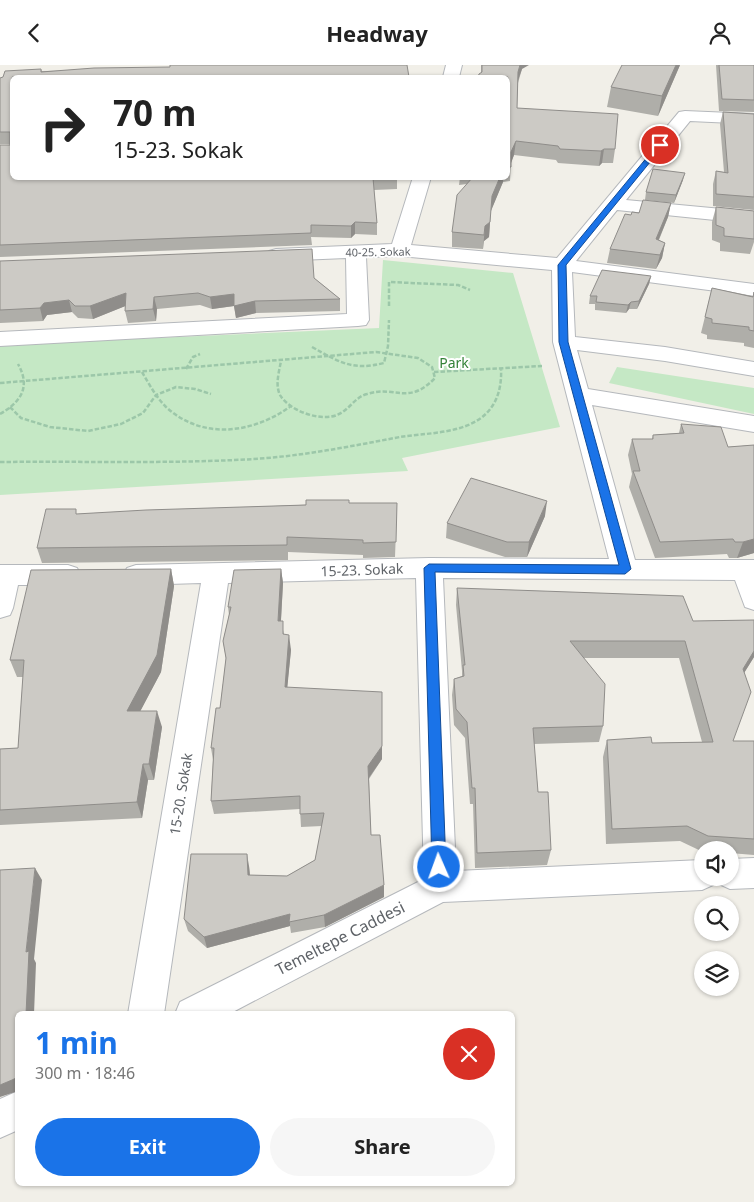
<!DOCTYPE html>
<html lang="en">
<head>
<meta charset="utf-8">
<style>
  body { margin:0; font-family:"Noto Sans",sans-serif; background:#f6f6f6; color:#222; height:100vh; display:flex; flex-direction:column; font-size:19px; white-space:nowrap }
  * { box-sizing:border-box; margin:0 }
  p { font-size:16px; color:#767676 }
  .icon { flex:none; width:28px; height:28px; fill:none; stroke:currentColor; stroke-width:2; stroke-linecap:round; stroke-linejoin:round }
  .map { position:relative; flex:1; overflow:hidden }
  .details { position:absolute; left:15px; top:946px; width:500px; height:175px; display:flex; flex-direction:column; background:#fff; border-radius:8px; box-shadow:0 1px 4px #0004 }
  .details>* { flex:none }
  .hud { position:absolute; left:10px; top:10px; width:500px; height:105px; border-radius:8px; box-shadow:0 1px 4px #0004; background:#fff; color:#222; overflow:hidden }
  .buttons { position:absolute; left:694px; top:776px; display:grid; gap:10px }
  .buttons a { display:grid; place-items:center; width:45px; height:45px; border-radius:50%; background:#fff; box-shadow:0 1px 4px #0004; font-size:25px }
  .pin { position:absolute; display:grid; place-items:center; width:42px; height:42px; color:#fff; margin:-21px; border:2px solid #fff; border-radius:50%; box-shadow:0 1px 5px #0007 }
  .me { position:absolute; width:55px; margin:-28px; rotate:358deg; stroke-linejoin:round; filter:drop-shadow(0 0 4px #0008) }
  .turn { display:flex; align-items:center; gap:18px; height:105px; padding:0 20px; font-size:22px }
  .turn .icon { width:65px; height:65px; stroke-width:2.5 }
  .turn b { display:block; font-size:35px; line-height:42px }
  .round { display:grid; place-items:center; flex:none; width:52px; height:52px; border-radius:26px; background:#f6f6f6 }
  .summary { display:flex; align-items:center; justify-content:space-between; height:85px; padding:0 20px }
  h1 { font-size:30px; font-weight:700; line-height:38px; color:#1a73e8 }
  .primary-button { display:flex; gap:10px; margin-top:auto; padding:10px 20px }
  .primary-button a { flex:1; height:58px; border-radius:30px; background:#1a73e8; color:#fff; font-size:20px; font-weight:700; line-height:58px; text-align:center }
  .primary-button a+a { background:#f6f6f6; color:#222 }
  header { display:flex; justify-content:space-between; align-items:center; height:65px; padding:0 20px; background:#fff; font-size:22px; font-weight:700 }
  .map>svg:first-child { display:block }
  .green { fill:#c5e8c5 }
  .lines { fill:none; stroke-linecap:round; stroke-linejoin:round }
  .minor-casing { stroke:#b5b8bc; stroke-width:2 }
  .path { stroke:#9cc7a9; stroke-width:2.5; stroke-dasharray:4.5 2; stroke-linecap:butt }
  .minor { fill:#fff; fill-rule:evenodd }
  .wall { fill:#afaea9 }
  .shaded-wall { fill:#8f8d8a }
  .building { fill:#cccac5; stroke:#8f8d8a }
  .route { fill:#1a73e8; stroke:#114b97 }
  .labels { text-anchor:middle; stroke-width:4; stroke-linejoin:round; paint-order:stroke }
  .far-street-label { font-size:11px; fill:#5f6368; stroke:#fff }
  .park-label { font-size:14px; fill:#348238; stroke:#fff }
  .street-label { font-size:14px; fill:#5f6368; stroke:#fff }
  .near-street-label { font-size:16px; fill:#5f6368; stroke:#fff }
</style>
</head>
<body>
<header><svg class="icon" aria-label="back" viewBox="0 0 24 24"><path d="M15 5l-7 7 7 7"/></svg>Headway<svg class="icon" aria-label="person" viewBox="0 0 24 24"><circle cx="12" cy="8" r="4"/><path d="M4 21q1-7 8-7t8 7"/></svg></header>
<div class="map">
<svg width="754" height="1137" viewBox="0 0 754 1137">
  <rect width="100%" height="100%" fill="#f1efe8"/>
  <path class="green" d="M383,195L513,208L560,362L402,393L408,406L0,430V280L379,263Z
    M617,302L754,323V349L609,318Z"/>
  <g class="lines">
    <defs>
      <path id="minor" d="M446,0H462L459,12H443Z
        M685,46L754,49V59L690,56L626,135L754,147V159L617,145L576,196L754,219V231L572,207L575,272L665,282L754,297V311L665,296L577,285L588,324L754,351V367L592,340L635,495H754V545L745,542L735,515L443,513L456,806L702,795V812H730V794L754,793V823L730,824L719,819L716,814L713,820L702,825L443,837L229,949H175L180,937L424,814L416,513L228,518L164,949H128L201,518L136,520L127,517L123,510L127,503L136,500L429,493L609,494L553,277L552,205L400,191L366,192L369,255L366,260L358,261L0,281V267L347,249L346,193L276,196L269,194L266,190L269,186L276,184L392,179L413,112H431L411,180L557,193L679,47Z
        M0,500H68L77,503L81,510L77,517L68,520H18L13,543L10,550L0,553Z
        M18,1026V1065L0,1073V1034Z"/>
    </defs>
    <use href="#minor" class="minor-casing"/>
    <path class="path" d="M389,241V217L458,220L470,225
      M312,282C339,297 352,306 384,298L388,281L389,255
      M186,304L193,292L200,289
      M142,307C149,319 156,332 166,342C203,376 254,368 291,341
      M434,307L542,301
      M0,318L376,287L418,293L432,302L435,313C408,341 396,320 367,329C355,332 350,344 339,349C323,358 289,346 280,330C275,320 279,307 281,296
      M10,342L21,353L50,362L88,366L121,359L143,348L156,330L176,322L195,324L211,329
      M0,349C21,337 31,322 18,299
      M0,397C85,396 170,399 254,394C303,391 352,381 400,372C425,368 459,369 481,353C497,341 502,323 501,303"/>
    <use href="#minor" class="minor"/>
  </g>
  <path class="wall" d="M407,0L12,112H397V124L374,125L377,158V170L355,169L351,173L311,172L312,180L0,192V80H10V79H0V13L41,4L42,6Z
    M481,0L522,4L518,18L517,43L615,84L613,98H602L599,101L558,98L556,95L514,90L511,97L510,116L503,117L491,145L489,172L484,176L483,184L452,182V167L467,119L459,120L460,112H508V12L481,8Z
    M680,0L658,51L607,42L611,22Z
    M716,0H754V47L719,46Z
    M723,47L754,49V145L713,141V119L716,106L724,107L720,59Z
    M683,115L674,138L645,135L646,127Z
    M671,138L668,152L659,175L665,178L662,193L656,204L607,198L610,184L631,150L639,148Z
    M716,142L754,146V177L750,189L720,186V178L712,175V157Z
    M0,196L314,213L340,234V246L256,248L236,253L234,241L212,244L200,240L157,244L156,256L128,258L125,246V241L93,254L78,253L72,247L47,250L43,256L0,258Z
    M651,211L649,219L637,244H629L626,248L595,245V239H589L590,231Z
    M712,223L753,231L754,227V283L744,281V278L707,274V270L701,268Z
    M681,359L728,382L754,380V488L737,493H729L727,489L655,493L629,422L632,409L628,390L632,374H652L653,370L679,368Z
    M349,438H397L395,492L363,493V490L288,487V495L42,498L37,483L78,449Z
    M545,451L527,492H505L446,473L447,458Z
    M171,504L174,521L161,607L140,646L162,662L154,715H148L142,753L0,760V684L18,683L23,612H17L10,595Z
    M281,504L283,518L281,556L284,569L291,585L287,622L382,694L369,714L371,770L384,820V832L325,862L291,868L290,861L207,883L188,866L184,854L249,801L250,810L287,811L315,795L322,761L301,762L300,744L214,749L211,736L213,695L211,683L220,643L226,594L223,576L229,550L228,542Z
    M457,523L693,556L754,555V592L744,608L733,676H754V790L730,788V785H702V786H701L680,776L606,779L603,692L607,675L652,678L702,677L679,593H584L603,661L599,677L534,679L538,727L551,785L547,800L475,803L473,739H470L465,673L454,660L452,630L454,614L462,611V606L456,540Z"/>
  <path class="shaded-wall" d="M520,0H529L522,4L516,21L518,7Z
    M676,0H680L658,51L662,31Z
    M516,76L514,90L510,101L511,87Z
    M604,84L602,98L599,101L601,86Z
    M685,108L683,115L674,138L676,130Z
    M500,112H503V117L491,146L492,131Z
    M671,138L668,152L653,188L656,174Z
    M355,157V169L351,173V161Z
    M490,157L489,172L484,176L483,184L485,161Z
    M665,178L662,193L656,204L660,190Z
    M651,211L649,219L637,244L639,236Z
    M126,228L128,240L93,254L90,241Z
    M234,229L255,236L256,248L236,253L234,241L212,244L210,232Z
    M154,232L157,244L156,256L153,244Z
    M69,235L72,247L47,250L43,256L40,243L44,238Z
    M631,237L629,244L626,248L628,240Z
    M547,436L545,451L527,492L529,477Z
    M754,474V488L737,493L743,477Z
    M171,504L174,521L161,607L132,662L127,646Z
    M281,504L283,518L280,571L278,556Z
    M289,570L291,585L286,636L285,622Z
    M754,586V592L736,621L743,604Z
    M157,646L162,662L154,715L149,699Z
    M382,681V694L368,714V701Z
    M143,699L148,715L142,753L137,737Z
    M247,789L249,801L251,822L248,810Z
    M35,803L42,815L34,894L36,898L34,949H26V887Z
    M384,820V832L325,862L324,850Z
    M290,849V861L207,883L204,872Z
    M18,1012V1026L0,1032V1020Z"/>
  <path class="building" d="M170,0H407L409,12H12V112H387L373,113L377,158L355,157L351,161L311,160V168L0,180V80H10V67H0V13L3,12L5,6L41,4V7L94,3L170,2Z
    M482,0H520L518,7L517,43L618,49L615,84H604L601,86L560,84L558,81L516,76L511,87V102H508V12H478L479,9L482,7Z
    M622,0H676L662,31L611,22Z
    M719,0H754V35L722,34Z
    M723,47L754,49V132L716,129V106L728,108Z
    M653,104L685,108L676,130L646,127Z
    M473,112H500L492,131L490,157L485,161L484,170L452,167L457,130Z
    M643,135L671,138L656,174L665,178L660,190L610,184L625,149L631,150L632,147L639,148Z
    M716,142L754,146V174L724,171V163L716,160Z
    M312,184L314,213L340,234L255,236L234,241V229L210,232L198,228L154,232L153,244L125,246L126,228L90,241H75L69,235L44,238L40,243L0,245V196Z
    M602,205L651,211L639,236L631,237L628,240L596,237L597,231H590Z
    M712,223L753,232L754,227V266L749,265V262L712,258V254L705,252Z
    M681,359L721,362L728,382L754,380V474L743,477H735L733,474L660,477L633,406H640L632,374H653V370L684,368Z
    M471,413L547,436L529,477H507L447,458Z
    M306,435H349V438H397L396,477L363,478V475L287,472V480L37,483L46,444H76V449L146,445L306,440Z
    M171,504L157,590L127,646H157L149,699H143L137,737L0,745V684L18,683L24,595H10L31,505Z
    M281,504L278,556H283V569L289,570L285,622L382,627V681L368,701L371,770H380L384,820L324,850L289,857L290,849L204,872L184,854L191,789H247L248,810L287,811L315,795L324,748L300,749V731L211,736L214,683H211L216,643H220L226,593L223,576L231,542H228L234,505Z
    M457,523L683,531L693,556L754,555V586L743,604L751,627L733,676H754V774L708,771L687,761L612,764L607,675L651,672L652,678L713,677L685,576H570L605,619L603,661L533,663L538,727H548L551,785L477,788L475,723H472L467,657L456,644L454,614L464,611L463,600H465Z
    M35,803L26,887L29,886L26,949H18V1012L12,1015L0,1020V805Z"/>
  <path class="route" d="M658,79L664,80L566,200L568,277L631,504L625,509L435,507L446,802L444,806L439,808L434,806L432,802L424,503L429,499L619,500L559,277L558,200Z"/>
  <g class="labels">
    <g class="far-street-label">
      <text transform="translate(378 187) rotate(-1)" y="4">40-25. Sokak</text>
    </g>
    <g class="park-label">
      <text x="454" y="303">Park</text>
    </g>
    <g class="street-label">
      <text transform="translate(362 505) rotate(-2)" y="5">15-23. Sokak</text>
      <text transform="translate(181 729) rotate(-81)" y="5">15-20. Sokak</text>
    </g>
    <g class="near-street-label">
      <text transform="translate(340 873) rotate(-27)" y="6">Temeltepe Caddesi</text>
    </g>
  </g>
</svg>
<div class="buttons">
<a><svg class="icon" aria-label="sound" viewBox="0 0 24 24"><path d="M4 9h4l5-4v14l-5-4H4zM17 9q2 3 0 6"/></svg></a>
<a><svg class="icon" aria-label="search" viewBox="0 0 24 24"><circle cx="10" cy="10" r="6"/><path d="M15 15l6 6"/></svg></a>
<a><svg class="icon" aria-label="layers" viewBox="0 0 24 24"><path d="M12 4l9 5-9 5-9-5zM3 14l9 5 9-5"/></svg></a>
</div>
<div class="pin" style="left:660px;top:80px;background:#d93025"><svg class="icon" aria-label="arrive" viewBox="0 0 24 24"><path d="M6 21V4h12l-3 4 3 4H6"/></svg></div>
<svg class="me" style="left:439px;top:802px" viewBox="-20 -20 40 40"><circle r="17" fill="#1a73e8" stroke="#fff" stroke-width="3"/><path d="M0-11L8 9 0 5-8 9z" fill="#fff"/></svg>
<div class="hud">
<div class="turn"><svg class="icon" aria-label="right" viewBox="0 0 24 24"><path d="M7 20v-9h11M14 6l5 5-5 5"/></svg><div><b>70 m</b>15-23. Sokak</div></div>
</div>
<section class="details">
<div class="summary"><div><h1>1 min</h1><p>300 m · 18:46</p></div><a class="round" style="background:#d93025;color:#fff"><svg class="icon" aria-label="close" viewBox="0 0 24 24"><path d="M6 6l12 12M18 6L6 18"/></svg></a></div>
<div class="primary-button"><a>Exit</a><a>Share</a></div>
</section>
</div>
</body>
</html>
